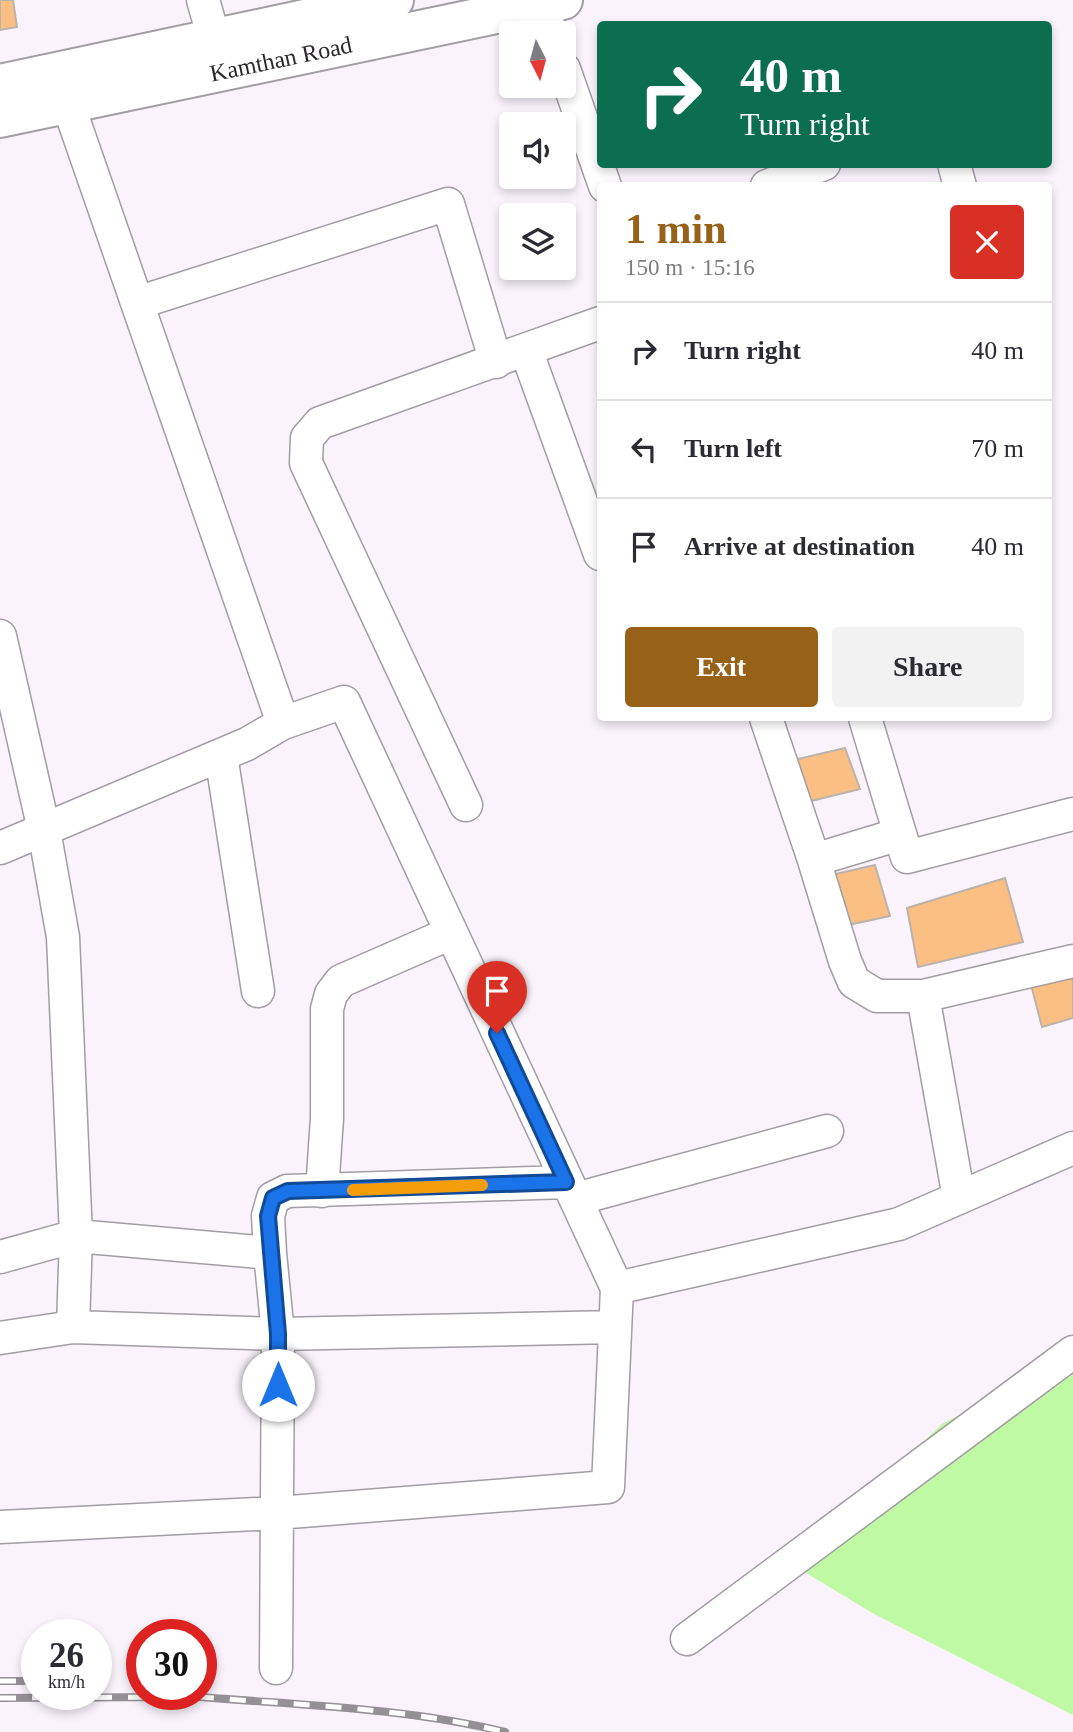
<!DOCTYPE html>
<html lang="en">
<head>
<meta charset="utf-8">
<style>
  body { margin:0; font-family:"Times New Roman",serif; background:#f2f2f3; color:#2b2b33; height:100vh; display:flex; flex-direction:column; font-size:26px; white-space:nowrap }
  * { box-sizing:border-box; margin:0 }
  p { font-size:23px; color:#7c7c81 }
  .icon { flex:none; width:38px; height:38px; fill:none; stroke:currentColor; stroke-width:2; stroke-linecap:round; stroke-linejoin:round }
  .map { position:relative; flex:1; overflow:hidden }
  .side { position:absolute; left:597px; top:182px; width:455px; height:539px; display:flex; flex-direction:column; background:#fff; border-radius:7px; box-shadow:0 4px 10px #0003 }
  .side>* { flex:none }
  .banner { position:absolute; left:597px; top:21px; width:455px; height:147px; border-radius:7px; box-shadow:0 4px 10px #0003; background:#0b6e4f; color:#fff; overflow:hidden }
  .needle { width:46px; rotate:174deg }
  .fabs { position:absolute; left:499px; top:21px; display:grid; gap:14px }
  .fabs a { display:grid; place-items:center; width:77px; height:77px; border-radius:7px; background:#fff; box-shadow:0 4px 10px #0003; font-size:35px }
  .speed { position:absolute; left:21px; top:1619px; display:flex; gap:14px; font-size:35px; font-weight:700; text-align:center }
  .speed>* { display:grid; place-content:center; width:91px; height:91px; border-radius:50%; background:#fff; box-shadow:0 4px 10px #0003; line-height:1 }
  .speed small { font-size:18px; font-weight:400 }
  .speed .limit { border:10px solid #d22; background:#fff; color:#111 }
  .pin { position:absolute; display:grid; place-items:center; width:60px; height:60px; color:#fff; margin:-72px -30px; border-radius:50% 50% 50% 0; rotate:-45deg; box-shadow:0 0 7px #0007 }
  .pin .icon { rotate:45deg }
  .me { position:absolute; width:77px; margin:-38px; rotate:0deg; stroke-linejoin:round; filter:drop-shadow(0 0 5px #0008) }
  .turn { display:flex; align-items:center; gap:24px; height:147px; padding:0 28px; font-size:32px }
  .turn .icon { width:91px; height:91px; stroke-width:2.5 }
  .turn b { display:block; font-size:49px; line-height:60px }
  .round { display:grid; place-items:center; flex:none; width:74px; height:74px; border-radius:7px; background:#f2f2f3 }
  .head { display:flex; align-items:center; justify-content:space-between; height:119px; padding:0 28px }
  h1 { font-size:42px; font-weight:800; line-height:52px; color:#976118 }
  .primary-button { display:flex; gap:14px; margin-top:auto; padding:14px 28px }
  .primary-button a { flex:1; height:80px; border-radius:7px; background:#976118; color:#fff; font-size:28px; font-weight:800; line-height:80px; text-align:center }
  .primary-button a+a { background:#f2f2f3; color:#2b2b33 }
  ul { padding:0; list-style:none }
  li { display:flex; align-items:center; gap:21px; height:98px; padding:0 28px; border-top:2px solid #e1e1e2 }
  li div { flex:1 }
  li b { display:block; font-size:26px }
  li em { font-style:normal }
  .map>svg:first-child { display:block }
  .green { fill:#c0f9a3 }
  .building { fill:#fbbe83; stroke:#bbb3ac; stroke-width:2 }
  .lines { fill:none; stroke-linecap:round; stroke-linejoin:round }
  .street-casing { stroke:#a29ca4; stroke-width:35 }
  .primary-casing { stroke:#a29ca4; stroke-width:42 }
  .street { stroke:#fff; stroke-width:32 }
  .primary { stroke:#fff; stroke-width:38 }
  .rail-casing { stroke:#959096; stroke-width:8 }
  .rail { stroke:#fff; stroke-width:5; stroke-dasharray:16; stroke-linecap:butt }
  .route-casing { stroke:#114b97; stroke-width:18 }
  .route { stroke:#1a73e8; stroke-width:12 }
  .slow { stroke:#f59e0b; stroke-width:12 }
  .labels { text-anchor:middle; stroke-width:5; stroke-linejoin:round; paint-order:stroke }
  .street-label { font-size:24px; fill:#2b282b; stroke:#fff }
</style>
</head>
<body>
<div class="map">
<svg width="1073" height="1732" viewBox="0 0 1073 1732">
  <rect width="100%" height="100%" fill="#faf3fc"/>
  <path class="green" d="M1073,1355V1715L874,1614L793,1565L942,1424Z"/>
  <path class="building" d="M0,0H13L17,27L0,30Z
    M845,748L860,789L811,801L794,760Z
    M875,865L890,916L844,926L831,875Z
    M1005,878L1023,942L918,967L907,908Z
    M1073,970V1018L1042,1027L1030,981Z"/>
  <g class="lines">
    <defs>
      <path id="street" d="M203,0L220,59
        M541,5L551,33
        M564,69L605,186
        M68,104L283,723L344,702L617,1288L899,1224L1073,1148
        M954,164L960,186
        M767,186L824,164
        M137,303L448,204L496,362
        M526,350L600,554
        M0,636L44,830L63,937L76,1236L73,1327
        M766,718L814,860L845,961L854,982L877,996H923L1073,961
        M865,718L907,857L1073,814
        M221,755L258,991
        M466,805L306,463L307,438L320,423L600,323
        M0,848L247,744L283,723
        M814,860L900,834
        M923,996L959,1198
        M322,1191L327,1118V1009L331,994L341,981L451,933
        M576,1199L827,1131
        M270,1253L268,1216L273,1198L287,1191L566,1182
        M0,1257L76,1236L270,1253L278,1334L276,1668
        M0,1338L73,1327L278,1334L615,1327
        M0,1527L277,1513L608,1487L617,1288
        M687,1639L1073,1352"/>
      <g id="primary">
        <path d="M0,84L394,0"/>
        <path id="s1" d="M0,118L563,0"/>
      </g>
    </defs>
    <use href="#street" class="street-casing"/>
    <use href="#primary" class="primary-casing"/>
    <use href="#street" class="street"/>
    <use href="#primary" class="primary"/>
    <defs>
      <path id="rail" d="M0,1681H37
        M166,1694C279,1705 394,1705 505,1732
        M0,1698L174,1697"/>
    </defs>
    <use href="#rail" class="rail-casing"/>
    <use href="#rail" class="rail"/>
  </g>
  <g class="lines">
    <defs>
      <path id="route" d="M278,1385V1334L268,1216L273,1198L288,1191L566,1182L497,1033"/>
    </defs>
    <use href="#route" class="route-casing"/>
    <use href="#route" class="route"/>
    <path class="slow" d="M353,1190L482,1185"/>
  </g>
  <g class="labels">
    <g class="street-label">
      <text dy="8" stroke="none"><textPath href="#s1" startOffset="287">Kamthan Road</textPath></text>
    </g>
  </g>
</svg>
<div class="fabs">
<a><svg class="needle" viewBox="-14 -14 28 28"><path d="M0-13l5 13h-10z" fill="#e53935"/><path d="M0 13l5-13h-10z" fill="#7c7c81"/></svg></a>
<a><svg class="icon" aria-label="sound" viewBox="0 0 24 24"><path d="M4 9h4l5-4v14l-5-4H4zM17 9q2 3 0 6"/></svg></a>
<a><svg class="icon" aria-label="layers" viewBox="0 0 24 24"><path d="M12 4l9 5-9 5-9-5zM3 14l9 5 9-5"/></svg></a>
</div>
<div class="speed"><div>26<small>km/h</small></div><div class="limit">30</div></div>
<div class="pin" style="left:497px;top:1033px;background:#d93025"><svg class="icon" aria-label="arrive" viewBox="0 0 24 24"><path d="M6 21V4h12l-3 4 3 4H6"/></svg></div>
<svg class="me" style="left:278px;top:1385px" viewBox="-20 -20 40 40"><circle r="19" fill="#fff"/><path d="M0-13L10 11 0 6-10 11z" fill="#1a73e8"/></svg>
<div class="banner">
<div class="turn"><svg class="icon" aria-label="right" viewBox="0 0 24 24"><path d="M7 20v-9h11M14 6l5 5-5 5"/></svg><div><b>40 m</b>Turn right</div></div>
</div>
<section class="side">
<div class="head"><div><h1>1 min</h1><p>150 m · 15:16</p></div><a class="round" style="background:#d93025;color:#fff"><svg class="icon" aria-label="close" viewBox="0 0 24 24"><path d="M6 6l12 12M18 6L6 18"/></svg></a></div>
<ul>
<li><svg class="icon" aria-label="right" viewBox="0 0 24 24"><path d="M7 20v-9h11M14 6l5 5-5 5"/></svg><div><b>Turn right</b></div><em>40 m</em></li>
<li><svg class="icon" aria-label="left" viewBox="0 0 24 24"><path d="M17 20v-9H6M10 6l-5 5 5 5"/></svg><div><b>Turn left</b></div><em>70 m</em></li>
<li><svg class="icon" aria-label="arrive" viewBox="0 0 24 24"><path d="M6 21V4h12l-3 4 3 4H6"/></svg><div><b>Arrive at destination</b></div><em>40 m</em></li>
</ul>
<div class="primary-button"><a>Exit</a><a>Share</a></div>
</section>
</div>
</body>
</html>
